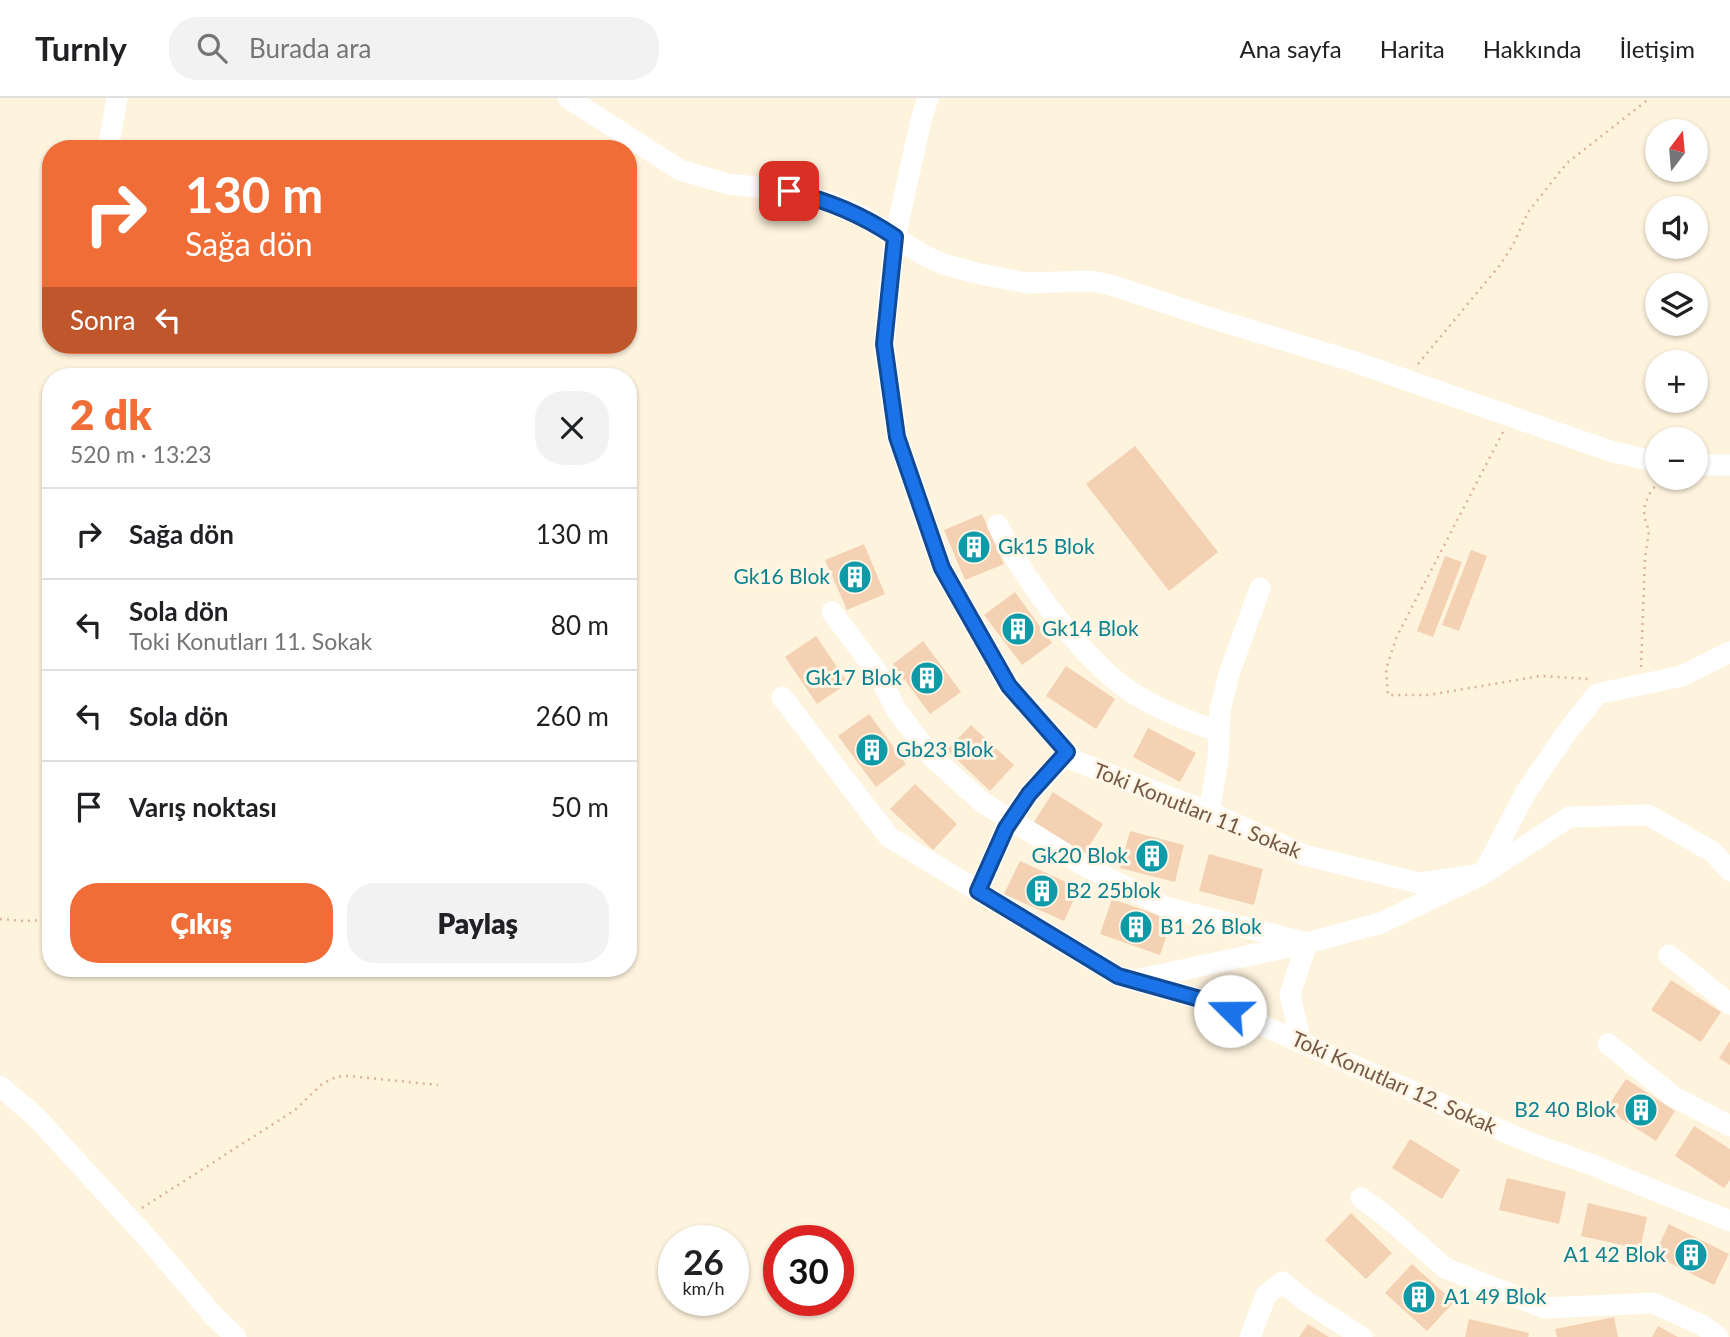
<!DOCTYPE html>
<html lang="tr">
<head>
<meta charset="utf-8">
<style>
  body { margin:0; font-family:Lato,sans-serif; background:#f2f2f2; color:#202124; height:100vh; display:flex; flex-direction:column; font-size:26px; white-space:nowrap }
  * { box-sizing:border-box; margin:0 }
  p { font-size:23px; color:#757577 }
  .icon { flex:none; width:38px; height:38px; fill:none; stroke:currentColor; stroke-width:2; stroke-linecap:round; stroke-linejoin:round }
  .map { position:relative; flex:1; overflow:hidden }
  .panel { position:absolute; left:42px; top:270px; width:595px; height:609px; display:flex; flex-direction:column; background:#fff; border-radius:28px; box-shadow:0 2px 5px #0004 }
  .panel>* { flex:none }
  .guide { position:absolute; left:42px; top:42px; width:595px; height:214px; border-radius:28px; box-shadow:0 2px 5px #0004; background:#f16d38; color:#fff; overflow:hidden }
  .needle { width:46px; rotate:16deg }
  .tools { position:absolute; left:1645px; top:21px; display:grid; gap:14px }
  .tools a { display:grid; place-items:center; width:63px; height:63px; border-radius:50%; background:#fff; box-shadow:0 2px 5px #0004; font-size:35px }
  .speed { position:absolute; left:658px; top:1127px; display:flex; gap:14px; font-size:35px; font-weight:700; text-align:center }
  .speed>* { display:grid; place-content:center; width:91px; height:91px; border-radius:50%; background:#fff; box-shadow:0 2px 5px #0004; line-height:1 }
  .speed small { font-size:18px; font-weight:400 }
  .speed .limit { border:10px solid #d22; background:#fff; color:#111 }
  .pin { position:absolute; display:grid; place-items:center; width:60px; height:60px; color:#fff; margin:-30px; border-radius:14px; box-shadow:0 4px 10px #0006 }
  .me { position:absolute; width:77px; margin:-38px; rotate:292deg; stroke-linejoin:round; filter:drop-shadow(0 0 5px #0008) }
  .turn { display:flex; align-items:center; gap:24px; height:147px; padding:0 28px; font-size:32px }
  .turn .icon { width:91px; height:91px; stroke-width:2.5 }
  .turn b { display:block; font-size:49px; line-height:60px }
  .then { display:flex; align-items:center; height:66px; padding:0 28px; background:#0003; gap:14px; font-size:26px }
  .round { display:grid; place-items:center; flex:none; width:74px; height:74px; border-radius:28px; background:#f2f2f2 }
  .head { display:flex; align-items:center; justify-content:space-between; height:119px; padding:0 28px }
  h1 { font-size:42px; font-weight:800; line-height:52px; color:#f16d38 }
  .button { display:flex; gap:14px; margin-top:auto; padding:14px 28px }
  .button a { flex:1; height:80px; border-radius:28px; background:#f16d38; color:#fff; font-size:28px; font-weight:800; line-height:80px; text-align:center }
  .button a+a { background:#f2f2f2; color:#202124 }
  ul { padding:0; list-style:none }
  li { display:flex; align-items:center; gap:21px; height:91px; padding:0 28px; border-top:2px solid #e0e0e0 }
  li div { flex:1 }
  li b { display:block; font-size:26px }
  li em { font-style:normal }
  header { display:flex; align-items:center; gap:42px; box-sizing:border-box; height:98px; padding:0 35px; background:#fff; border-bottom:2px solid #e0e0e0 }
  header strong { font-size:33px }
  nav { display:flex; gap:38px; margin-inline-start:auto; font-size:24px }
  .search { width:490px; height:63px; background:#f2f2f2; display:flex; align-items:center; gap:18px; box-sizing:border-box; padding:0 24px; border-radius:28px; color:#757577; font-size:26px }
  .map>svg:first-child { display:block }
  .building { fill:#f5d1b3 }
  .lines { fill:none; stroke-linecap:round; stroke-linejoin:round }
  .path { stroke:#d9b597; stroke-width:2.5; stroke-dasharray:2 5; stroke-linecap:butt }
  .minor { stroke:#fff; stroke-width:21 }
  .route-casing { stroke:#114b97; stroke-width:18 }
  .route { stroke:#1a73e8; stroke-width:12 }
  .labels { text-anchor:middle; stroke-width:6; stroke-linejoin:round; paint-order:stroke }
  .culture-label { font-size:21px; fill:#0d838f; stroke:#fff6e5; text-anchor:start }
  .street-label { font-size:21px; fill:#745844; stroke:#fff6e5 }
</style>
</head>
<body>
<header>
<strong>Turnly</strong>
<div class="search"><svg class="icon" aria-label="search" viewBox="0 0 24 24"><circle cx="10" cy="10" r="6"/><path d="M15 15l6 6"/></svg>Burada ara</div>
<nav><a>Ana sayfa</a><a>Harita</a><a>Hakkında</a><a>İletişim</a></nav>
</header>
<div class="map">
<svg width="1730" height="1239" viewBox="0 0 1730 1239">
  <rect width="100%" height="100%" fill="#fef3dd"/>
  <path class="building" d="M1135,348L1218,454L1169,493L1086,386Z
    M982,416L1004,466L965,482L944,432Z
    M864,446L885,496L847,512L825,462Z
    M1471,452L1487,458L1459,533L1442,527Z
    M1445,458L1462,464L1433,539L1417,533Z
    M1015,494L1052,545L1022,567L984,517Z
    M816,538L848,585L817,606L785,559Z
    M923,543L961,594L930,616L893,566Z
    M1066,568L1115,601L1096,631L1046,598Z
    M869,616L906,666L876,689L838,638Z
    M971,627L1014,667L990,693L947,652Z
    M1148,630L1196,655L1180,684L1133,659Z
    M915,686L957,726L933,752L890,711Z
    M1053,694L1103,726L1084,756L1034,724Z
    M1130,733L1184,747L1175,784L1120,770Z
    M1209,756L1263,771L1254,807L1199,793Z
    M1020,763L1079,790L1064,823L1004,796Z
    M1112,801L1172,822L1160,857L1100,836Z
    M1671,882L1721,914L1701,944L1651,912Z
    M1730,943V967L1719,960Z
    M1626,981L1675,1013L1656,1043L1606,1011Z
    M1694,1028L1730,1051V1082L1724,1090L1675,1058Z
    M1410,1041L1460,1072L1442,1101L1392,1070Z
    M1507,1080L1566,1094L1559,1126L1499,1112Z
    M1588,1105L1647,1119L1640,1151L1581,1138Z
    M1351,1115L1392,1155L1366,1181L1325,1142Z
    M1669,1126L1729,1156L1714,1187L1654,1157Z
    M1412,1166L1454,1204L1427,1233L1385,1195Z
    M1614,1219L1618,1239H1557L1555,1231Z
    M1469,1221L1529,1235L1528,1239H1465Z
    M1308,1226L1329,1239H1299Z
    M1658,1228L1678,1239H1652Z"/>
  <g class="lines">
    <path class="path" d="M1418,266L1500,167L1513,147L1528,114L1567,65L1650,0
      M1503,334L1397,538L1386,571L1388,597H1429L1540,578L1589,581
      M1641,569L1645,460L1649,433L1644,418L1645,406L1651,393L1661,382
      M0,821L24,823L51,822
      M142,1110L295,1012L322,986L336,979L349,978L438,987"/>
    <path class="minor" d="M568,0L680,72L728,86L776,91L831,105L862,118L925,158L943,166L976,175L1027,185L1090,183L1111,187L1211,220L1352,263L1610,353L1657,364
      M928,0L921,22L895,139L884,246L897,339L942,470L1009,588L1075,663L1209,714L1304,757L1419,785L1483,776L1569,719L1648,717L1713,754L1730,773
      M108,51L117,0
      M1696,367H1730
      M998,427C1022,479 1071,544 1114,581C1141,605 1186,622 1219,634
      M832,514L877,574L897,613L932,659L982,704L1085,768L1165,809L1307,845L1381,825L1483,776L1526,694L1565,637L1597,596L1682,578L1730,554
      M782,599L889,739L1118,878L1207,903L1530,1045L1590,1066L1730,1123
      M1209,714L1218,661L1220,612L1229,576L1260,490
      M978,793L1006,730L1029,696L1067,655
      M1669,857L1730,906
      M1136,882L1307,845L1290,896L1301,945
      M1608,946L1674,999L1730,1028
      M0,988L36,1019L149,1142L213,1217L236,1239
      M1361,1100L1387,1119L1445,1170L1545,1210L1653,1205L1702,1227L1718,1239
      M1250,1239L1266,1197L1282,1184L1307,1204L1362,1239"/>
  </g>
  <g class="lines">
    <defs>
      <path id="route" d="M789,93C828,103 861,116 895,139L884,246L897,339L942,470L1009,588L1067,654L1029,696L1006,730L978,793L1118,878L1207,903L1230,913"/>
    </defs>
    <use href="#route" class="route-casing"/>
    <use href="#route" class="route"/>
  </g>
  <defs>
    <symbol id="building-disc" viewBox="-11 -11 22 22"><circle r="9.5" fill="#0f9aa8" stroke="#fff6e5"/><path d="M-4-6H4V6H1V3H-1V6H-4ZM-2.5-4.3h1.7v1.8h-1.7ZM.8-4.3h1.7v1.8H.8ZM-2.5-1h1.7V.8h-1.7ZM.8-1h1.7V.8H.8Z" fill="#fff"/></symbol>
  </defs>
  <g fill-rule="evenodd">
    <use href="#building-disc" x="955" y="430" width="38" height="38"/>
    <use href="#building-disc" x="836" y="460" width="38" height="38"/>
    <use href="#building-disc" x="999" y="512" width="38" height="38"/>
    <use href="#building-disc" x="908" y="561" width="38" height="38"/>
    <use href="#building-disc" x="853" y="633" width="38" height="38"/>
    <use href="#building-disc" x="1133" y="739" width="38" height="38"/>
    <use href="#building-disc" x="1023" y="774" width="38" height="38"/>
    <use href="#building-disc" x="1117" y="810" width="38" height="38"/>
    <use href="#building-disc" x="1622" y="993" width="38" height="38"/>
    <use href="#building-disc" x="1672" y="1138" width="38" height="38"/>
    <use href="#building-disc" x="1400" y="1180" width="38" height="38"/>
  </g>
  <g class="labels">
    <g class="culture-label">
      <text x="998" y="456">Gk15 Blok</text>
      <text x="830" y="486" text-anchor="end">Gk16 Blok</text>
      <text x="1042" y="538">Gk14 Blok</text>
      <text x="902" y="587" text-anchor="end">Gk17 Blok</text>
      <text x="896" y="659">Gb23 Blok</text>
      <text x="1128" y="765" text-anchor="end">Gk20 Blok</text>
      <text x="1066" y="800">B2 25blok</text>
      <text x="1160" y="836">B1 26 Blok</text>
      <text x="1616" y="1019" text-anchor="end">B2 40 Blok</text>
      <text x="1666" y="1164" text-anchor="end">A1 42 Blok</text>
      <text x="1444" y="1206">A1 49 Blok</text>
    </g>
    <g class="street-label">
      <text transform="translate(1197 713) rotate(22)" y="7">Toki Konutları 11. Sokak</text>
      <text transform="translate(1394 985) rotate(24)" y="7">Toki Konutları 12. Sokak</text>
    </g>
  </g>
</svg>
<div class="tools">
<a><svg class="needle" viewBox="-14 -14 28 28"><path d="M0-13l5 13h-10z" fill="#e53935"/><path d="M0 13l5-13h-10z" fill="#757577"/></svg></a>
<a><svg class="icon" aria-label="sound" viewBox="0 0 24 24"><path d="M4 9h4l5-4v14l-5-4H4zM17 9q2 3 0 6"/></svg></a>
<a><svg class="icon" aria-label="layers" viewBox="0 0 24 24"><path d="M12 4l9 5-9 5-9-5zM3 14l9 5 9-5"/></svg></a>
<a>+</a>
<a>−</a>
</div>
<div class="speed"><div>26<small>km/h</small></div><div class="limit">30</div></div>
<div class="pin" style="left:789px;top:93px;background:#d93025"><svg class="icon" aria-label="arrive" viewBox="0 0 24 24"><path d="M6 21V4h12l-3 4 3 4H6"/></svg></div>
<svg class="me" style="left:1230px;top:913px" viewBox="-20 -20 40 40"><circle r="19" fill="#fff"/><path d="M0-13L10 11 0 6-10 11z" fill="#1a73e8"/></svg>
<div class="guide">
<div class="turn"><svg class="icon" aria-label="right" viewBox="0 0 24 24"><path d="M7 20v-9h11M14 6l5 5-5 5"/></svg><div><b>130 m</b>Sağa dön</div></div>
<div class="then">Sonra<svg class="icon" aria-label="left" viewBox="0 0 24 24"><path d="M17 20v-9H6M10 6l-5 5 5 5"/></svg></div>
</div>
<section class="panel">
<div class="head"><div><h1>2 dk</h1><p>520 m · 13:23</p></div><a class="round"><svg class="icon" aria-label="close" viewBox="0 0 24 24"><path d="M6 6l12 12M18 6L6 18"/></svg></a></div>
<ul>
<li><svg class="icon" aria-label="right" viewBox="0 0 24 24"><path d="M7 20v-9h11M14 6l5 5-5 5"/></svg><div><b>Sağa dön</b></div><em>130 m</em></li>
<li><svg class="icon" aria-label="left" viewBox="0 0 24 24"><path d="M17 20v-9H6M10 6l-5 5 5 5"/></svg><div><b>Sola dön</b><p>Toki Konutları 11. Sokak</p></div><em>80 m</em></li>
<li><svg class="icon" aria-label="left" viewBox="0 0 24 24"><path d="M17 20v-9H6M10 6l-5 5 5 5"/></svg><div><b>Sola dön</b></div><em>260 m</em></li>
<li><svg class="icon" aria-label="arrive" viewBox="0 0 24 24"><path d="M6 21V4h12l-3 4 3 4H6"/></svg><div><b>Varış noktası</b></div><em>50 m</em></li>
</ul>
<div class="button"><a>Çıkış</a><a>Paylaş</a></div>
</section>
</div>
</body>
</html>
